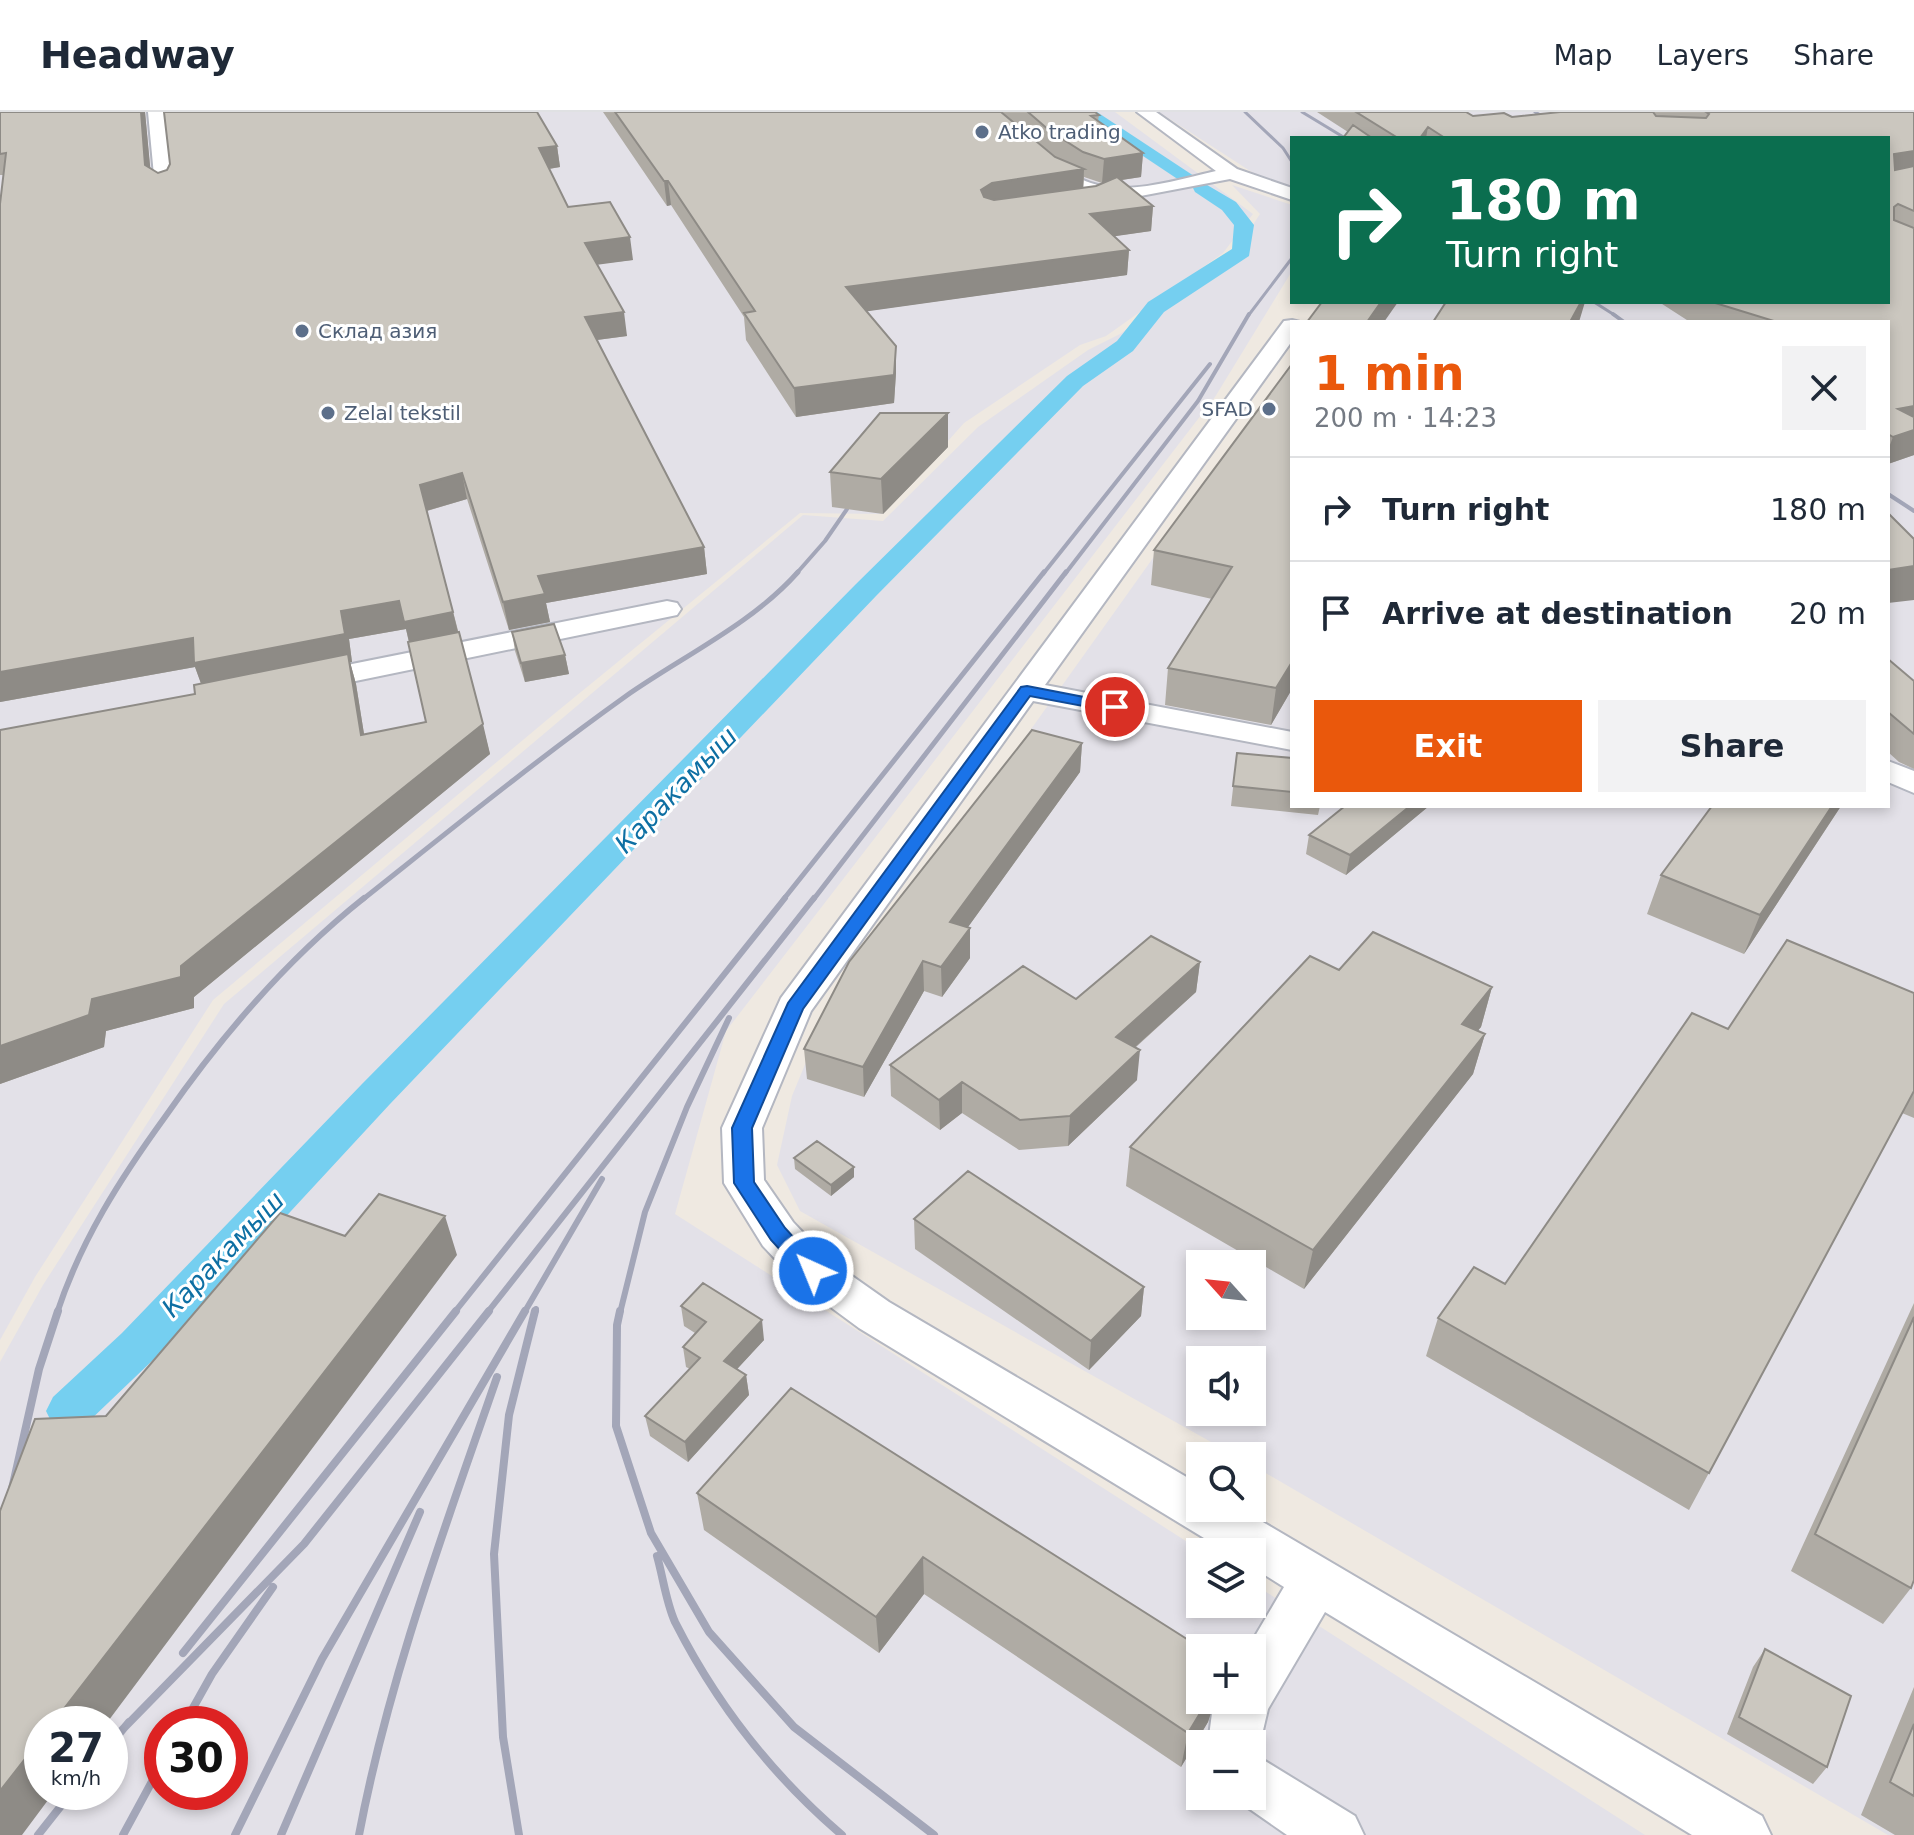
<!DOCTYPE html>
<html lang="en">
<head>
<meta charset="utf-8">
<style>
  body { margin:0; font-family:"DejaVu Sans",sans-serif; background:#f2f2f3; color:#1f2937; height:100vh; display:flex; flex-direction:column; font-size:30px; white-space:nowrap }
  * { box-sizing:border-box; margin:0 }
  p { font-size:26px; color:#747a83 }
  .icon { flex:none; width:44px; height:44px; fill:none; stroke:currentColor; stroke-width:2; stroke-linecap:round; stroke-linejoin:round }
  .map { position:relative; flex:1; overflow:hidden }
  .details { position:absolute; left:1290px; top:208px; width:600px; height:488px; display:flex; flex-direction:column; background:#fff; border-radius:0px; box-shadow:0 4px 12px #0003 }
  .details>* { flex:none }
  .top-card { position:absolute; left:1290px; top:24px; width:600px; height:168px; border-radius:0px; box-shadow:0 4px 12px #0003; background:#0b6e4f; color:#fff; overflow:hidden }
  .needle { width:52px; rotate:297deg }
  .tools { position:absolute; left:1186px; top:1138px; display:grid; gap:16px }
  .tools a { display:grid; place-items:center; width:80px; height:80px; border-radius:0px; background:#fff; box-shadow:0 4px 12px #0003; font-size:40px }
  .speed { position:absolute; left:24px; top:1594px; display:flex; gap:16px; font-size:40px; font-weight:700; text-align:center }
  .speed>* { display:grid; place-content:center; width:104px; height:104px; border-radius:50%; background:#fff; box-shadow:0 4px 12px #0003; line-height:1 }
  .speed small { font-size:20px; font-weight:400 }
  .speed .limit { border:12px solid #d22; background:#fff; color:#111 }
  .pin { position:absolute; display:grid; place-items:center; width:68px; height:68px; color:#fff; margin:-34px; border:4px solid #fff; border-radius:50%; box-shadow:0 2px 8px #0007 }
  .me { position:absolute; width:88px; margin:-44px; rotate:316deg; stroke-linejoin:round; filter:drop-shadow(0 0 6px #0008) }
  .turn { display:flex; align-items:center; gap:28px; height:168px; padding:0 24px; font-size:36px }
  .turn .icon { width:104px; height:104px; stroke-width:2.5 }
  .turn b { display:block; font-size:56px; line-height:68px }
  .round { display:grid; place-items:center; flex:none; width:84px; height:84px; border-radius:0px; background:#f2f2f3 }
  .head { display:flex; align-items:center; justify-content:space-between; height:136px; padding:0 24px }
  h1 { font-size:48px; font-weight:700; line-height:60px; color:#ea580c }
  .cta { display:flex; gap:16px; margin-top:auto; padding:16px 24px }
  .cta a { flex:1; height:92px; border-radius:0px; background:#ea580c; color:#fff; font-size:32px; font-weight:700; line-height:92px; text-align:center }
  .cta a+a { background:#f2f2f3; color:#1f2937 }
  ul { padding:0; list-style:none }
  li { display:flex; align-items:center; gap:24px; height:104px; padding:0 24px; border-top:2px solid #e0e1e3 }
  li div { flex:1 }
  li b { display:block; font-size:30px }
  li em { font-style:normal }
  header { display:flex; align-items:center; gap:48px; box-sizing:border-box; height:112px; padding:0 40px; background:#fff; border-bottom:2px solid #e0e1e3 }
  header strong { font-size:38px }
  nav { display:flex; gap:44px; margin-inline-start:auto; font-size:28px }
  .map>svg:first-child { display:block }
  .industrial { fill:#e3e1e8; fill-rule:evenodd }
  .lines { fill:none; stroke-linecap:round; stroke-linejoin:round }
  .canal { fill:#75cff0; fill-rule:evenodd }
  .minor-casing { stroke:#b4b7c1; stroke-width:4 }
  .minor { fill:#fff; fill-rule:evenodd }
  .rail-far4 { stroke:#a3a6b8; stroke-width:3 }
  .rail-far3 { stroke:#a3a6b8; stroke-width:4 }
  .rail-far2 { stroke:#a3a6b8; stroke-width:5 }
  .rail-far1 { stroke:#a3a6b8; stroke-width:6 }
  .rail { stroke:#a3a6b8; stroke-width:8 }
  .wall { fill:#afaba4; fill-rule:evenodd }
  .shaded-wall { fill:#8e8b86 }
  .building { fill:#cbc7bf; stroke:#8e8b86; stroke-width:2 }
  .route { fill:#1a73e8; stroke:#114b97; stroke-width:2 }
  .service-dot { fill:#5c6f8a; stroke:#fff; stroke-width:3 }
  .labels { text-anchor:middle; stroke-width:6; stroke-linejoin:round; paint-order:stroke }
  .far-service-label { font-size:20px; fill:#4e5e75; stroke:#fff; text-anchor:start }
  .water-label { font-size:26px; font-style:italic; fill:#0d6fa3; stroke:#fff }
</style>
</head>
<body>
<header>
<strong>Headway</strong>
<nav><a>Map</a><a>Layers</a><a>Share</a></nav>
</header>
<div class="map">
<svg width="1914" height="1723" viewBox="0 0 1914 1723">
  <rect width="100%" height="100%" fill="#efe9e1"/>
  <path class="industrial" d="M0,0H1115L1253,102L1223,141L1106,224L1080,233L964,311L883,402L800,401L554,602L213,888L35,1165L0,1228Z
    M1159,0H1914V1723H1888L1252,1353V1344H1236L800,1099L777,1053L792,984L823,909L1292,251V694H1888V210H1321L1335,190H1888V26H1292V75L1261,66ZM1200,1152H1252V1204H1200ZM1200,1248H1252V1300H1200Z
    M1232,73L1292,93V159L1215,285L726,919L675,1102L1203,1440H1200V1492H1252V1471L1645,1723H0V1250L43,1173L224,892L803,403L883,409L978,315L1088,238L1120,222L1235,140L1260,102ZM1200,1536H1252V1588H1200ZM42,1612H110V1680H42ZM162,1612H230V1680H162ZM1200,1632H1252V1684H1200Z"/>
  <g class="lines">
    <path class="canal" d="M1077,0H1097L1194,64L1185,69L1179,68Z
      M1202,70L1236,90L1254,113L1249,144L1164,200L1133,239L1083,274L876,484L390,992L154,1247L85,1313L69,1319L53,1313L46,1299L53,1285L122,1221L362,972L856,472L1067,264L1117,229L1148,190L1232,137L1234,113L1222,98L1195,80L1193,76Z"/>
    <defs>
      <path id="minor" d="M148,0H164L173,74L171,78L164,80L155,74Z
        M979,0H997C1023,22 1049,51 1081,67C1121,87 1175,68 1216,59L1137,0H1156L1237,57L1292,76V88L1230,67L1130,86L1083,81L1045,59Z
        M1292,208L1300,210H1292V229L1045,573L1292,620V638L1033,589L811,899L762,1016L764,1068L793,1110L828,1147L889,1190L1200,1373V1396H1239L1762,1704L1771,1723H1692L1325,1500L1268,1597L1257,1644L1355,1704L1364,1723H1287L1231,1684H1252V1632H1208L1212,1601L1217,1588H1252V1536H1248L1284,1475L1252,1455V1440H1227L859,1216L798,1171L763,1134L724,1071L722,1016L781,886L1284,209Z
        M667,489L677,491L681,497L677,503L307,579L297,576L292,570L297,564L307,561Z
        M1888,649L1914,659V681L1888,670Z"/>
    </defs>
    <use href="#minor" class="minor-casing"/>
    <use href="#minor" class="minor"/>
    <path class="rail-far4" d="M1245,0L1283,36L1292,50
      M1302,0L1345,26
      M1535,0L1581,26
      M1594,190L1616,204
      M1248,204L1292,146"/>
    <path class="rail-far3" d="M1613,202L1624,210
      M1888,382L1914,399
      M796,462L825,429L847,397
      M1043,462L1210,252
      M1065,462L1198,289L1249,202"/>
    <path class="rail-far2" d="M362,788C449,719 535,649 626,584C683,544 752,512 798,460
      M783,788L1044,460
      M813,788L1066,460"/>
    <path class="rail-far1" d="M57,1201C81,1128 120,1067 165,1005C222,923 286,848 364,786
      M454,1201L785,786
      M487,1201L814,786
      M524,1201L602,1067
      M535,1201L536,1197
      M620,1201L645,1100L687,995L729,906"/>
    <path class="rail" d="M620,1199L617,1213L616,1314L651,1421L709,1520L794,1615L934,1723
      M12,1377L39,1257L58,1199
      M657,1444C663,1465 666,1490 675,1510C716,1591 773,1664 842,1723
      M183,1541L456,1199
      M184,1612L212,1562L273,1475
      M122,1618L304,1432L489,1199
      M110,1633L129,1610
      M38,1723L72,1680
      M123,1723L162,1651
      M235,1723L322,1547L525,1199
      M281,1723L420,1400
      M359,1723C389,1565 445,1416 497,1265
      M519,1723L503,1625L494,1442L509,1303L535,1199"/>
  </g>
  <path class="wall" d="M0,0H145L150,56L158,61L557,34L560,55L549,57L568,95L633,148L597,152L627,224L597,228L704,435L707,462L546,491L550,510L509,518L467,387L427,399L490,642L194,885V896L106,919L104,935L0,972V618L195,582L201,571L195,555L0,590V92L4,63H0ZM406,517L426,610L364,622L356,572L350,550H352L349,527Z
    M603,0H1095L1099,3L1098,9L1143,41L1141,65L1121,68L1153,94L1151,119L1114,124L1129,138L1127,163L866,199L896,261L894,291L796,305L746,228L744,205L671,93L667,94ZM1084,65L1102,71L1106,70L1096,74L1083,76Z
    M1317,0H1466L1473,4L1512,5L1560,0H1914V343L1888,352V210H1690L1659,190H1888V26H1343L1348,20Z
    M1292,248V577L1271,613L1165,593L1168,556L1212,487L1151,473L1154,438L1291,253Z
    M948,301V335L883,402L832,395L830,360Z
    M512,520L565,543L569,562L525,570L515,539Z
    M1888,547L1914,569V657L1899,650L1888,640Z
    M1082,631L1080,660L968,815L970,846L942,885L924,879L864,985L807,967L804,937Z
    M1237,641L1292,646V694H1320L1318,703L1231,694Z
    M1429,694L1346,763L1306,742L1309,723Z
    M1712,694H1841L1744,842L1647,802L1661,763Z
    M1200,850L1196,880L1135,936L1137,968L1068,1034L1019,1038L962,1001L940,1018L891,984L890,953L1076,887Z
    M1339,858L1492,875L1481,915L1477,919L1485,922L1473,962L1304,1177L1126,1074L1130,1035Z
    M1914,881V1006L1902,1001L1689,1398L1426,1244L1438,1206L1505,1172L1728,917Z
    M794,1046L854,1055V1065L831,1084L795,1057Z
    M914,1107L1144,1175L1141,1204L1089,1258L915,1137Z
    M1914,1191V1468L1911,1476L1883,1512L1791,1459Z
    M681,1194L764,1228L737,1257L746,1263L749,1283L688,1350L650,1324L645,1304L690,1257L686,1255L683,1235L695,1221L684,1214Z
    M791,1276L1200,1588H1215L1208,1610L1181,1655L924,1482L879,1541L704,1418L697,1381Z
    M1765,1537L1827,1655L1813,1672L1727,1622L1753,1555Z
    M1914,1575V1723H1895L1861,1703Z"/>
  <path class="shaded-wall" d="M141,0H145L152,74L145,53Z
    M1428,15L1426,26H1420Z
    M557,34L560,55L542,58L539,36Z
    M1914,39V62L1888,66L1894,42Z
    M1143,41L1141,65L1102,71L1104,47Z
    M1084,57L1083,82L981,102V78L992,71Z
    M664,69H668L671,93L667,94Z
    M1153,94L1151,119L1089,128L1090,102Z
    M630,125L633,148L588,154L585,131Z
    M1129,138L1127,163L848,202L846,175Z
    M1381,190H1398L1384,210H1367Z
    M1581,190H1585L1579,210H1570Z
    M624,200L627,224L589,229L585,205Z
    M896,234V261L894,291L796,305L794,276Z
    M1914,294V343L1888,352V338L1893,325L1898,297Z
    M948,301V335L883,402L881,367Z
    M462,361L467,387L426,399L420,373Z
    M704,435L707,462L546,491L550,510L509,518L503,490L538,464Z
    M1914,454V488L1888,491V458Z
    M399,489L453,500L460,528L411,538L406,517L349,527L352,550H350L356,572L369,653L204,580L195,555L0,590V560Z
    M565,543L569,562L525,570L521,551Z
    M1292,550V577L1271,613L1276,576Z
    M483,612L490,642L194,885V896L106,919L104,935L0,972V934L92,887Z
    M1082,631L1080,660L950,840V810Z
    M1410,694H1429L1346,763L1350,743Z
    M1832,694H1841L1744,842L1760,803Z
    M970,816V846L942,885L941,855Z
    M923,849L924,879L864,985L863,955Z
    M1200,850L1196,880L1113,955L1116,925Z
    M1492,875L1481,915L1451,951L1462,912Z
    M1485,922L1473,962L1304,1177L1313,1138Z
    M1140,938L1137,968L1068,1034L1070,1004Z
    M962,970V1001L940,1018L939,988Z
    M854,1055V1065L831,1084V1073Z
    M445,1104L457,1143L106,1612H52Z
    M1144,1175L1141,1204L1089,1258L1091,1229Z
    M762,1208L764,1228L727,1268L724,1249Z
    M746,1263L749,1283L688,1350L685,1330Z
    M923,1445L924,1482L879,1541L876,1505Z
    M1208,1588H1215L1208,1610L1181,1655L1188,1621Z
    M42,1625V1680H54L22,1723H0V1679Z"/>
  <path class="building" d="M0,0H141L145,53L158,61L167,58L170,52L164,0H537L557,34L539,36L568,95L610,90L630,125L585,131L624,200L585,205L704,435L538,464L545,482L503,490L462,361L420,373L453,500L404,510L399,489L341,499L345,522L194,551L193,526L0,560V92L6,41L0,42Z
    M615,0H1001L1055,45L1084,57L992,71L981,78L984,85L994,88L1096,74L1117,65L1153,94L1090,102L1129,138L846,175L896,234L894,263L794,276L744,201L755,199L668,69H664Z
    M1028,0H1095L1099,3L1091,4L1143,41L1104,47L1083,40L1050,19Z
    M1356,0H1466L1473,4L1504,1L1512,5L1560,0H1653L1656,4L1706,6L1709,2L1706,0H1914V39L1894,42L1895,58L1914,54V99L1898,92L1894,95V108L1914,116V294L1898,297L1914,305V318L1893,325L1888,322V210H1777L1712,190H1888V26H1445L1428,15L1420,26H1398Z
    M1353,13L1372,26H1343Z
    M1322,190H1381L1367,210H1307Z
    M1446,190H1581L1570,210H1433Z
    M1292,252V550L1276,576L1168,556L1232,455L1154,438Z
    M880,301H948L881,367L830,360Z
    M1888,401L1914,427V454L1888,458Z
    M554,512L565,543L521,551L512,520Z
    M459,520L483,612L181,854V865L92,887L89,903L0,934V618L195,582L194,573L348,542L361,623L426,610L408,530Z
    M1888,547L1914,569V622L1888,600Z
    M1032,618L1082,631L950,810L970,816L941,855L923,849L863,955L804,937L849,850Z
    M1237,641L1292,646V680L1233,674Z
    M1345,694H1410L1350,743L1309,723Z
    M1712,694H1832L1760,803L1661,763Z
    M1373,820L1492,875L1462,912L1485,922L1313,1138L1130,1035L1310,844L1339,858Z
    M1151,824L1200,850L1116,925L1140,938L1070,1004L1020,1008L962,970L939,988L890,953L1023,854L1076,887Z
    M1787,828L1914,881V979L1709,1361L1438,1206L1474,1155L1505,1172L1692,901L1728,917Z
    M817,1029L854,1055L831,1073L794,1046Z
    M968,1059L1144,1175L1091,1229L914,1107Z
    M379,1082L445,1104L52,1612H42V1625L0,1679V1399L35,1307L106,1304L280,1101L345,1124Z
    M703,1171L762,1208L724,1249L746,1263L685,1330L645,1304L700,1246L683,1235L706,1210L681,1194Z
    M1914,1205V1468L1911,1476L1815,1422Z
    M791,1276L1201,1536L1200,1588H1208L1188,1621L923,1445L876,1505L697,1381Z
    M1765,1537L1851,1584L1827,1655L1739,1605Z
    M1914,1612V1684L1890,1670Z"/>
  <path class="route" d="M1027,574L1115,591L1123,595L1115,600L1030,584L803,897L752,1016L754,1070L785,1116L824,1159L821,1165L813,1167L805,1165L771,1128L734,1071L732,1016L788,891L1021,575Z"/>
  <g class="service-dot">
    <circle cx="982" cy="20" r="8"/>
    <circle cx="302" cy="219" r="8"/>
    <circle cx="1269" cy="297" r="8"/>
    <circle cx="328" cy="301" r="8"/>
  </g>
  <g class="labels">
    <g class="far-service-label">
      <text x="998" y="27">Atko trading</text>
      <text x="318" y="226">Склад азия</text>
      <text x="1253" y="304" text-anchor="end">SFAD</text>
      <text x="344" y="308">Zelal tekstil</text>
    </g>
    <g class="water-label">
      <text transform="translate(676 678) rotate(-46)" y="9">Каракамыш</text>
      <text transform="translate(223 1142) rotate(-46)" y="9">Каракамыш</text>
    </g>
  </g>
</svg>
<div class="tools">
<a><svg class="needle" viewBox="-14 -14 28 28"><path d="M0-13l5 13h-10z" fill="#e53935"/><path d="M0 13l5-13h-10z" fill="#747a83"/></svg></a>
<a><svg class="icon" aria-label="sound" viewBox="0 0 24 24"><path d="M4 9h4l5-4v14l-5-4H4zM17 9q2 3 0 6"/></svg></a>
<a><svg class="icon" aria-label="search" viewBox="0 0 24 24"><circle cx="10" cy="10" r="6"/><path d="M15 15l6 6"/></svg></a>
<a><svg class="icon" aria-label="layers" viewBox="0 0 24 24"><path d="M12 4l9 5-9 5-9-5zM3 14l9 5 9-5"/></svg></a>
<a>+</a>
<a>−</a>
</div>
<div class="speed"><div>27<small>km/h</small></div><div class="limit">30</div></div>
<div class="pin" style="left:1115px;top:595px;background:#d93025"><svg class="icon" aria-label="arrive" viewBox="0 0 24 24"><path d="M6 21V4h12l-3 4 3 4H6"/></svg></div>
<svg class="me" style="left:813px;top:1159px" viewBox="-20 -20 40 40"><circle r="17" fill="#1a73e8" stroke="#fff" stroke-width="3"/><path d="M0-11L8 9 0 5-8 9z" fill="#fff"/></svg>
<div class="top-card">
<div class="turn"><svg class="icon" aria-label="right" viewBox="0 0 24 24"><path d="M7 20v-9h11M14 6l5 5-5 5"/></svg><div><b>180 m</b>Turn right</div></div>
</div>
<section class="details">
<div class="head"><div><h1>1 min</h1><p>200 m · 14:23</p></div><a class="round"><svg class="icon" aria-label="close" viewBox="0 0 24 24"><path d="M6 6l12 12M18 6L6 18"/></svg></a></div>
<ul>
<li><svg class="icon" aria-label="right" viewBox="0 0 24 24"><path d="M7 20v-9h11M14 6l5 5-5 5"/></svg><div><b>Turn right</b></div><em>180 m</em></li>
<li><svg class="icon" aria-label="arrive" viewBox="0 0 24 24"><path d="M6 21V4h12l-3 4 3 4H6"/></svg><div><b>Arrive at destination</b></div><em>20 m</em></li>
</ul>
<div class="cta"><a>Exit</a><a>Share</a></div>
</section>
</div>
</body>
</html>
